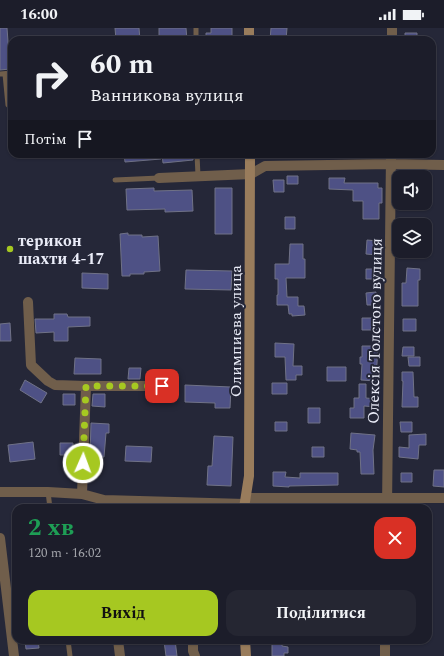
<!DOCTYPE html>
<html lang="uk">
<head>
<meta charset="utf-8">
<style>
  body { margin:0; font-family:Spectral,serif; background:#252632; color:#f1f3f6; height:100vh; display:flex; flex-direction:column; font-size:15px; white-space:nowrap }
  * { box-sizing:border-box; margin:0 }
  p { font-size:13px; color:#a0a2a8 }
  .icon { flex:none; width:22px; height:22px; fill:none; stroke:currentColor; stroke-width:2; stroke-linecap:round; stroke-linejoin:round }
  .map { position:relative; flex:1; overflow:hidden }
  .details { position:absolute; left:12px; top:476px; width:420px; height:140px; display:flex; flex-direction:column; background:#1c1d2a; border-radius:12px; box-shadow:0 1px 3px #0004,0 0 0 1px #3a3b47 }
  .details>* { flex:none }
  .banner { position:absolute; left:8px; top:8px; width:428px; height:122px; border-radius:12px; box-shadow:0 1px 3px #0004,0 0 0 1px #3a3b47; background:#1c1d2a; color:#f1f3f6; overflow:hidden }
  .controls { position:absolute; left:392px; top:142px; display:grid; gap:8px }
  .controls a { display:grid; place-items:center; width:40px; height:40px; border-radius:8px; background:#1c1d2a; box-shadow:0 1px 3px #0004,0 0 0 1px #3a3b47; font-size:20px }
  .pin { position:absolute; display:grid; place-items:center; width:34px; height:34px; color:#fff; margin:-17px; border-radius:8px; box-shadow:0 2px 6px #0006 }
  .me { position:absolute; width:44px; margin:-22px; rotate:2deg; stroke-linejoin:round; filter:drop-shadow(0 0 3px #0008) }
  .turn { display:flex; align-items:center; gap:14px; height:84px; padding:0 16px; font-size:18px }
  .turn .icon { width:52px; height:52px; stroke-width:2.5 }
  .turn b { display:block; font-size:28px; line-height:34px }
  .then { display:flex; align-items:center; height:38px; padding:0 16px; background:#0003; gap:8px; font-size:15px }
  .round { display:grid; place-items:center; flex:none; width:42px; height:42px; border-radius:12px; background:#252632 }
  .head { display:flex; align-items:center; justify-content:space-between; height:68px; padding:0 16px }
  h1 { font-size:24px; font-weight:700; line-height:30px; color:#1e9e55 }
  .cta { display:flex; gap:8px; margin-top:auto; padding:8px 16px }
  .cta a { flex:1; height:46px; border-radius:12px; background:#a6c821; color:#111; font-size:16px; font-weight:700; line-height:46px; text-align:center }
  .cta a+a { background:#252632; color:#f1f3f6 }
  .status { display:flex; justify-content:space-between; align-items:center; height:28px; padding:0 20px; background:#1c1d2a; direction:ltr }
  .status svg { height:11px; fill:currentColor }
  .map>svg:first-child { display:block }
  .building { fill:#4e5185; stroke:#707287 }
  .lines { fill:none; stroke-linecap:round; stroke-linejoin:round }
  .service { stroke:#705e4b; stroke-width:5 }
  .minor { stroke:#705e4b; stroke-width:10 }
  .secondary { stroke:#997c5c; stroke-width:10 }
  .route { stroke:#a6c821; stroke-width:7; stroke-dasharray:0 12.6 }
  .poi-dot { fill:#a6c821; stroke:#252738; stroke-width:1.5 }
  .labels { text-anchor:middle; stroke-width:4; stroke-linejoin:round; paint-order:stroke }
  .poi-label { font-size:16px; font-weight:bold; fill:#eaecf8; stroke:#252738; text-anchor:start }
  .street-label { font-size:16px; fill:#eaecf8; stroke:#252738 }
</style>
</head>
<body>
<div class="status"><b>16:00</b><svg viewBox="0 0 49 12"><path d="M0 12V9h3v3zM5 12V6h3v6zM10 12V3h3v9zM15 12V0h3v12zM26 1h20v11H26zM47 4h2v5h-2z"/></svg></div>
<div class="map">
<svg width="444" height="628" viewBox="0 0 444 628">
  <rect width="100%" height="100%" fill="#252738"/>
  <path class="building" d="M0,0H7L10,41L0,42Z
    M115,0H139L140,12H116Z
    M159,0H186L187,12H159Z
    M211,0H232V12H206V5H211Z
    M271,0H287L286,12H270Z
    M405,5H417V12H405Z
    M124,126H160L161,131L125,134Z
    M162,126H193V132L163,135Z
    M287,148H298V156H287Z
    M329,150H345L344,155H378V160H382V175H379V191H363V173H353V162L329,161Z
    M273,152H284V164H274Z
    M154,160V163L192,162L193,183L165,184V181L127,182L126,161Z
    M215,160H232V206H215Z
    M285,189H295V201H285Z
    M128,205V207H142V209L158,208L160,243L144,244V246H130V248H122L120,206Z
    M367,212L378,213L377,227L366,226Z
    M290,216H303V231H305V250H286L287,269H298V278H304L305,287L292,288V286H289L288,277H277V267H278V251H275V236H289Z
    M407,240L420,241V252H418V278H402V255H406Z
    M366,241H377V251H366Z
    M186,242L232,243L231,262L185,261Z
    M82,245L108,246V261L82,260Z
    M376,264V277H367L366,265Z
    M54,286H67L68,289H90V298L68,299V313H54V304L36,305L35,291H54Z
    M362,290H376L377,302H362Z
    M403,291H416V303H403Z
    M10,295L11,313H0V296Z
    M275,315L294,316L293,338H302V347H296V352H286L285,329H275Z
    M362,318H378L376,353L361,352L362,336H360V329H362Z
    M403,319H414V328H402Z
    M408,329H420V338H409Z
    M75,330L101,331V346H74Z
    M327,339H346V353H327Z
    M129,340H141L140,351H128Z
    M402,344H413L414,369H418V379H402L403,353H402Z
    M25,352L47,365L41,375L20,362Z
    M272,355H287V366H272Z
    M359,356H366V370L377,371V379L364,378V390H350V380H354V370H359Z
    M185,357L231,359L230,380H215V375L185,374Z
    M63,366H75V377H63Z
    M93,366H105V379L92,378Z
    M308,380H320V395H308Z
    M275,394H287V403H275Z
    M400,394H412V404H401Z
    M91,395L109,396V405H106L104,429L90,428Z
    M351,405L375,407L373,422L374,446H361L360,424H357V422L350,421Z
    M426,406V417H419L418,431L399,429V419L409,420V407Z
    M214,408L233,409L231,458L207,457L208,438H212Z
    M33,414L35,431L10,434L8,417Z
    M60,415H73V427H60Z
    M126,418L152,419L151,434L125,433Z
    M312,419H324V429H312Z
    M434,442H444V459L433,458Z
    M273,444H286L285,449L300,450V445H338V457L289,458V459L273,458Z
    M401,445H412V454H401Z
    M25,612H38L39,620L26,621Z
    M167,612H175L177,628H166L164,613Z
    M272,613H282V618L288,619V625H284V628H272Z"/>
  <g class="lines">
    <path class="service" d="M196,0V12
      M0,46L12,45
      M5,46L8,77L12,80
      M197,126L198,148
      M115,152L159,150
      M48,464L50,480
      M68,612L70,628"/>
    <path class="minor" d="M392,12V0
      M159,150L251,146L265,138L391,136L444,137
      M28,274L31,337L48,353L55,357L86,358L82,466
      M86,358H162
      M0,464H48L82,466L104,472L245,476
      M247,470H444
      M387,480L391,126
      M0,510L14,628
      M118,612L120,628
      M193,612V623L195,628
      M385,628V612"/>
    <path class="secondary" d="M249,0V12
      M244,480L249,448L250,126
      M245,612L246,628"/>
  </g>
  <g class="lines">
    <path class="route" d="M83,435L86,358H162"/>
  </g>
  <circle class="poi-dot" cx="10" cy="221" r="4"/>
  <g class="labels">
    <g class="poi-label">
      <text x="18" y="218">терикон<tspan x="18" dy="18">шахти 4-17</tspan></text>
    </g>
    <g class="street-label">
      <text transform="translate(235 303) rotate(-90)" y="6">Олимпиева улица</text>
      <text transform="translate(374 303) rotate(-89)" y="6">Олексія Толстого вулиця</text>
    </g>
  </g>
</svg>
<div class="controls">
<a><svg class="icon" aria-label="sound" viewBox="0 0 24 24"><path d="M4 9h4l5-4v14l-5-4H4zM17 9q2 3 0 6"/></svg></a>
<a><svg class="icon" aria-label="layers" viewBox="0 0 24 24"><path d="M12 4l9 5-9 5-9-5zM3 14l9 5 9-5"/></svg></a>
</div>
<div class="pin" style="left:162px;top:358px;background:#d93025"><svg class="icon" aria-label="arrive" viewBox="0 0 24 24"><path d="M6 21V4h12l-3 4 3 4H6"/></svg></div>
<svg class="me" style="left:83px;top:435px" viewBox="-20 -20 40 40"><circle r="17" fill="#a6c821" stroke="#fff" stroke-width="3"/><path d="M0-11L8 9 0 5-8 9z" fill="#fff"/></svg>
<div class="banner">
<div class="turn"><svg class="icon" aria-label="right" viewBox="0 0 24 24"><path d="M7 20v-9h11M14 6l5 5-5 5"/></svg><div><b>60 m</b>Ванникова вулиця</div></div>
<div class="then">Потім<svg class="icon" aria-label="arrive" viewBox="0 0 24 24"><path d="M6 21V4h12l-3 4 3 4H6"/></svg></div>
</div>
<section class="details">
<div class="head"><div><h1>2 хв</h1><p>120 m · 16:02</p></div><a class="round" style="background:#d93025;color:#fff"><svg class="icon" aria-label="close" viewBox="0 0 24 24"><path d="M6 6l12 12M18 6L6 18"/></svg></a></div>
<div class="cta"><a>Вихід</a><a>Поділитися</a></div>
</section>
</div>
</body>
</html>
